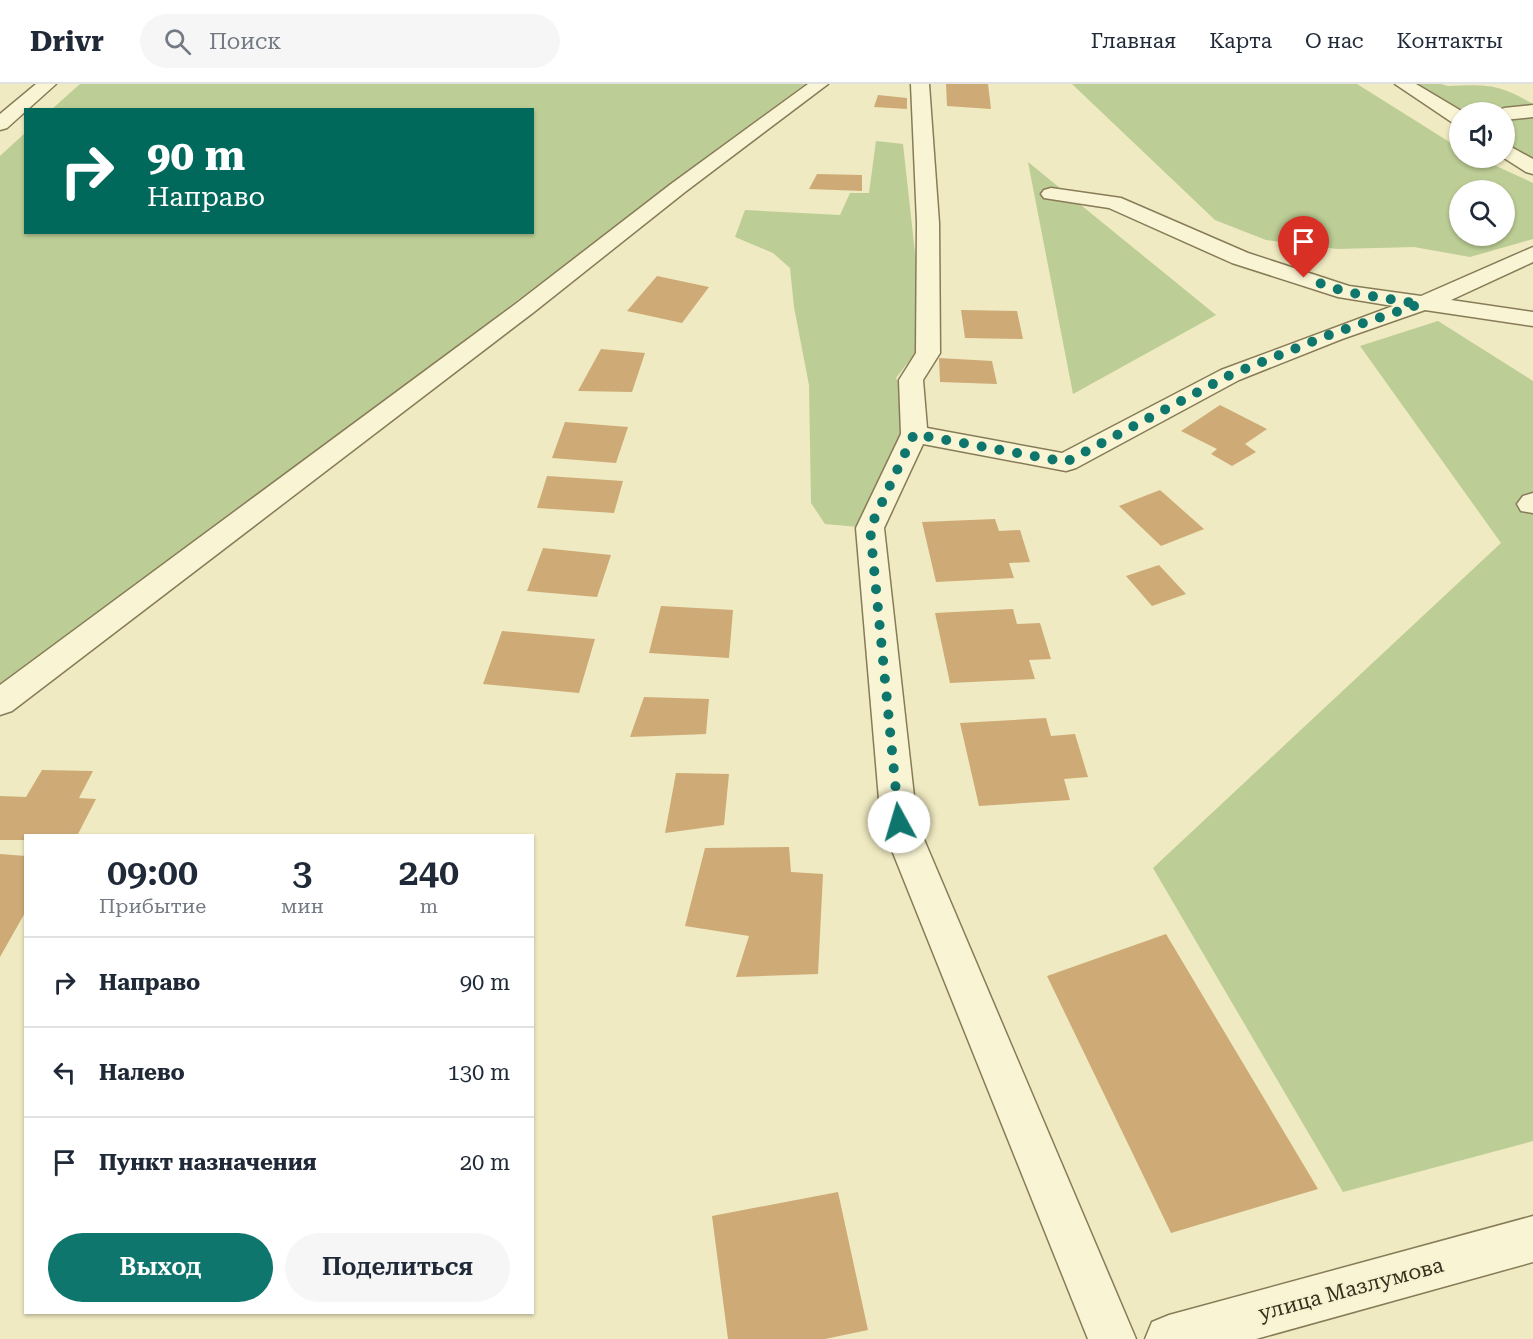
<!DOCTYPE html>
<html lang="ru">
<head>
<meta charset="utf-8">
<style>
  body { margin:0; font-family:"Roboto Serif",serif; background:#f6f6f7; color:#1f2937; height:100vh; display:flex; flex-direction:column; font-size:22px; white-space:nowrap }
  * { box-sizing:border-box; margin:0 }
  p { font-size:20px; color:#747a83 }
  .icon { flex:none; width:33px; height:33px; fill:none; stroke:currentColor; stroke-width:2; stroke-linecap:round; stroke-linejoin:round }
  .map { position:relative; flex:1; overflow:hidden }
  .panel { position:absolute; left:24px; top:750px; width:510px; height:480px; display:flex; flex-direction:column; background:#fff; border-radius:0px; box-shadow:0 2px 4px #0004 }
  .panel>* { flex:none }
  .top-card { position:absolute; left:24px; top:24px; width:510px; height:126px; border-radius:0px; box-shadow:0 2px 4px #0004; background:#00695c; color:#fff; overflow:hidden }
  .buttons { position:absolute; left:1449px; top:18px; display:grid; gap:12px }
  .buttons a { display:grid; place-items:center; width:66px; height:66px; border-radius:50%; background:#fff; box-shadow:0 2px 4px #0004; font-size:30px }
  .pin { position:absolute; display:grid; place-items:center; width:51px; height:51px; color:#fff; margin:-62px -26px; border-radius:50% 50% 50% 0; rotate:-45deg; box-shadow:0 0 6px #0007 }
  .pin .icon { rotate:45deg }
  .me { position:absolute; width:66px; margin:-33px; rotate:354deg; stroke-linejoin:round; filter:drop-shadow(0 0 4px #0008) }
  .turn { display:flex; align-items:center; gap:21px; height:126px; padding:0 24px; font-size:27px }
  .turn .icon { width:78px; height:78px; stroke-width:2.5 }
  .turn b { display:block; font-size:42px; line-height:51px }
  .eta { display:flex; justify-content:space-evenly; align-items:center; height:102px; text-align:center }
  .eta b { font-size:36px; font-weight:600; line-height:42px }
  .button { display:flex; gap:12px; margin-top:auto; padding:12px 24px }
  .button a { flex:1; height:69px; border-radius:36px; background:#0f766e; color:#fff; font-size:24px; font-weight:600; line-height:69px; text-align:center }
  .button a+a { background:#f6f6f7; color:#1f2937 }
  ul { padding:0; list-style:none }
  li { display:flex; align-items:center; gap:18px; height:90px; padding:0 24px; border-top:2px solid #e0e1e3 }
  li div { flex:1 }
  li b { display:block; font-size:22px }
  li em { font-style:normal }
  header { display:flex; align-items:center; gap:36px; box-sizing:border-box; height:84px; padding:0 30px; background:#fff; border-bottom:2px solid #e0e1e3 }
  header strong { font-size:28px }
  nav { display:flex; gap:33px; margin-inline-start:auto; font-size:21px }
  .search { width:420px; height:54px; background:#f6f6f7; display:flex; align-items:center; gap:15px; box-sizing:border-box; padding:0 21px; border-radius:33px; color:#747a83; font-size:22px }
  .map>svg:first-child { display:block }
  .green { fill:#bccd95; fill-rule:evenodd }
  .building { fill:#ceab76 }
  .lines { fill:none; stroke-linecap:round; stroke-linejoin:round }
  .minor-casing { stroke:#887b58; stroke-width:3 }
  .minor { fill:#f9f5d4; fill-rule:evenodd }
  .route { stroke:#0f766e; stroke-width:10; stroke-dasharray:0 18 }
  .labels { text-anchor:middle; stroke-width:4.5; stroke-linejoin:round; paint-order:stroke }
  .near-street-label { font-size:21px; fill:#382f1d; stroke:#f6f2d1 }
</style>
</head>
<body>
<header>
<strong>Drivr</strong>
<div class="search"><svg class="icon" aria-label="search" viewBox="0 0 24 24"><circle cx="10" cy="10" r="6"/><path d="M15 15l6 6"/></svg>Поиск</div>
<nav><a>Главная</a><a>Карта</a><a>О нас</a><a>Контакты</a></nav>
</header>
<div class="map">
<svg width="1533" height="1255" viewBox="0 0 1533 1255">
  <rect width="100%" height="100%" fill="#efeac1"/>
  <path class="green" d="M80,0H805L0,605V72L25,49L26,148H532V26L52,25Z
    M1072,0H1357L1459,64L1460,74H1479L1533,99V155L1470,173L1414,163L1337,165L1266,156L1215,136ZM1504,106V152H1460V106Z
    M1407,0H1441L1448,2C1488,0 1499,0 1533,20V80L1505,62L1504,28H1460Z
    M876,57L903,60L918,196L916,268L896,294L920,336L870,444L825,440L811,419L809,301L794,223L790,184L773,169L735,153L745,126L840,131L850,109H869Z
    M1028,78L1216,231L1073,310Z
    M1438,237L1533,297V1057L1343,1108L1153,784L1501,459L1360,262Z"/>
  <path class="building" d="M946,0H988L991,25L947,22Z
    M878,11L907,14V25L874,23Z
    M817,90L862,91V107L809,105Z
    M657,192L709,203L682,239L627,227Z
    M961,226L1017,227L1023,255L965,254Z
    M601,265L645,269L632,308L578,307Z
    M939,274L992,277L997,300L940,298Z
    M1220,321L1267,345L1245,360L1256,368L1232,382L1211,370L1217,365L1181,347Z
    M565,338L628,343L616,379L552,374Z
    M547,392L623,397L614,429L537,424Z
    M1160,406L1204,445L1161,462L1119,422Z
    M995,435L999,447L1020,446L1030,478L1009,479L1014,494L936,498L922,438Z
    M543,464L611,471L597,513L527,507Z
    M1159,481L1186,510L1152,522L1126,492Z
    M661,522L733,526L729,574L649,569Z
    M1013,525L1017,540L1040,539L1051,575L1029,576L1035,595L950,599L935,529Z
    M502,547L595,555L579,609L483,600Z
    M644,613L709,615L706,650L630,653Z
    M1046,634L1051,652L1075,650L1088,693L1064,695L1070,716L979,722L960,639Z
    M42,686L93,687L79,714L96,715L77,752H26V756H0V712L26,713Z
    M676,689L729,690L724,741L665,749Z
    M789,763L791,788L823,790L818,890L736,893L749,852L685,842L705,764Z
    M0,770L26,772V827L0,873Z
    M1166,850L1318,1105L1171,1149L1047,892Z
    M838,1108L868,1246L825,1255H728L712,1132Z"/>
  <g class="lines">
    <defs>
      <path id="minor" d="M36,0H56L7,44L0,46V30Z
        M808,0H828L685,108L534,228L12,627L0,631V601L518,218L671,100Z
        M911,0H929L939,139L940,269L923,296L927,344L1062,369L1221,286L1393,222L1338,213L1232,179L1109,124L1044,114L1041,110L1044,106L1051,104L1121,114L1248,169L1349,202L1421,212L1533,163V178L1451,216L1533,228V242L1425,226L1342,255L1239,296L1076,384L1066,387L923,360L884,444L917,739L1136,1255H1088L881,739L856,444L901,350L899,296L916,269L917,139Z
        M1395,0H1416L1463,28H1460V40L1453,39Z
        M1533,21V33L1504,36V28H1496L1504,24Z
        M1504,59L1533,75V90L1526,88L1504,74Z
        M1533,409V429L1521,427L1517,420L1523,412Z
        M1533,1132V1178L1256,1255H1145L1152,1238L1169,1231Z"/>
    </defs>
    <use href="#minor" class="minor-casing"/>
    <use href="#minor" class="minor"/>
  </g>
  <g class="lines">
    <path class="route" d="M899,738L870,444L914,350L1066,378L1230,291L1334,249L1420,220L1346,208L1304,194"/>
  </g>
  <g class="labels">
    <g class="near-street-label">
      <text transform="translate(1351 1205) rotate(-15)" y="7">улица Мазлумова</text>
    </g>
  </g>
</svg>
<div class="buttons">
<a><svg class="icon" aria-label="sound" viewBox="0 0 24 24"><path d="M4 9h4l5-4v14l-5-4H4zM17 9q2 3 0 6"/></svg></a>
<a><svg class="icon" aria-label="search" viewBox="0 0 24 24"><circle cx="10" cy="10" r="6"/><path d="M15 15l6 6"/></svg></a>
</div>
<div class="pin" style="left:1304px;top:194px;background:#d93025"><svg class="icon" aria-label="arrive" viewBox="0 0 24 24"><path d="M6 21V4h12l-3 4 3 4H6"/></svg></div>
<svg class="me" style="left:899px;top:738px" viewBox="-20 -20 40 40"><circle r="19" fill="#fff"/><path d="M0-13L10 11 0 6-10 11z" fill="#0f766e"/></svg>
<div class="top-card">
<div class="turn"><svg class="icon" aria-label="right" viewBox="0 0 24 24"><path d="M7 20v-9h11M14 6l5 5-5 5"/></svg><div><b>90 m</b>Направо</div></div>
</div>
<section class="panel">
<div class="eta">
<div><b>09:00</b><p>Прибытие</p></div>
<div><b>3</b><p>мин</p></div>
<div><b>240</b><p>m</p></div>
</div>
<ul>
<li><svg class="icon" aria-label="right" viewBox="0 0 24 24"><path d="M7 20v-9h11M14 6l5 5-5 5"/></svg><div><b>Направо</b></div><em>90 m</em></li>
<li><svg class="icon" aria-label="left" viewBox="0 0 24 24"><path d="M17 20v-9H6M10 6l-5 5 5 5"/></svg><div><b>Налево</b></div><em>130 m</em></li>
<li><svg class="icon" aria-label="arrive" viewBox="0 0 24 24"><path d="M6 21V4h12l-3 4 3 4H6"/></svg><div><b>Пункт назначения</b></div><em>20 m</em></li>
</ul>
<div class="button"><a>Выход</a><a>Поделиться</a></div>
</section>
</div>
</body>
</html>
